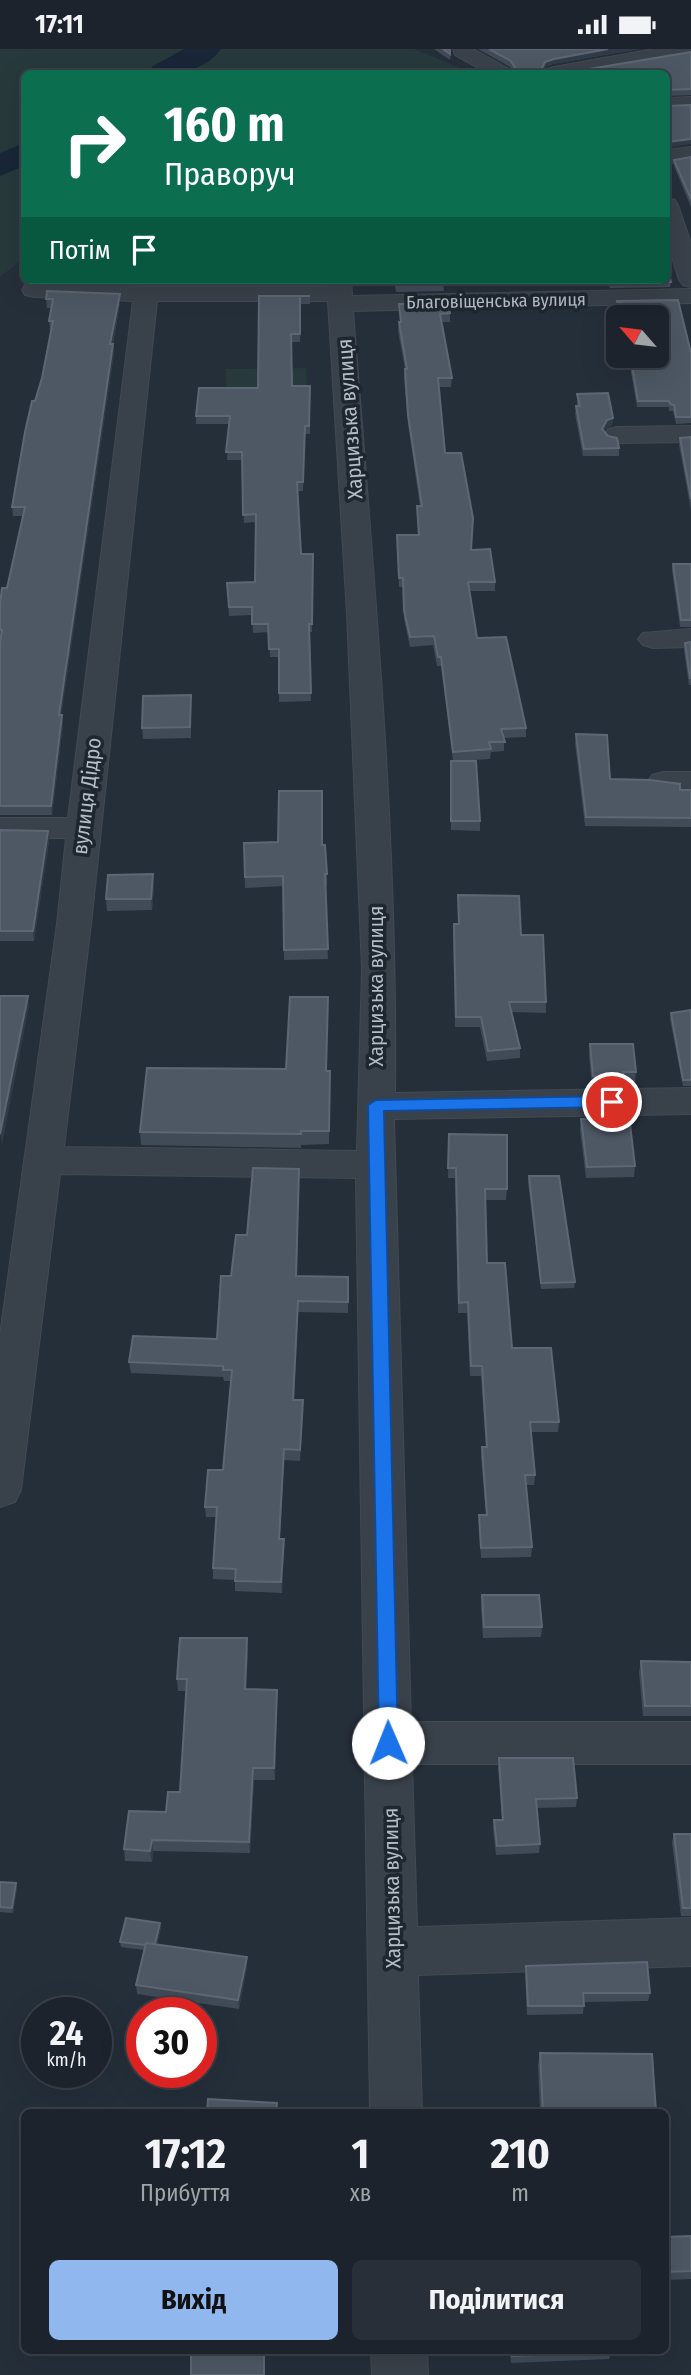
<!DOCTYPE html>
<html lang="uk">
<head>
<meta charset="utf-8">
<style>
  body { margin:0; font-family:"Fira Sans Condensed",sans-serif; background:#292f38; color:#f1f3f6; height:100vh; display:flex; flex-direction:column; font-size:26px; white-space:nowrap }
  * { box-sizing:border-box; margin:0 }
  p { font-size:23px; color:#a0a4a9 }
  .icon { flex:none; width:38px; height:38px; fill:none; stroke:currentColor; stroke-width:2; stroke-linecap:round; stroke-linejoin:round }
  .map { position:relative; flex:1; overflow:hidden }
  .sheet { position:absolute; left:21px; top:2060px; width:648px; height:245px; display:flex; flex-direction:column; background:#1c232c; border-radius:10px; box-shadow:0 7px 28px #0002,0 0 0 2px #3a4048 }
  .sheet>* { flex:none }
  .hud { position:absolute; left:21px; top:21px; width:649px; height:214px; border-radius:10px; box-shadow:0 7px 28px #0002,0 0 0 2px #3a4048; background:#0b6e4f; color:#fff; overflow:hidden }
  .needle { width:46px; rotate:298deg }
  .controls { position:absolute; left:606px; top:256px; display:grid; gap:14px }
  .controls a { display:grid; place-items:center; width:63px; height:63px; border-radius:10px; background:#1c232c; box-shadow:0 7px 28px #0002,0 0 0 2px #3a4048; font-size:35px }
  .speed { position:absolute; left:21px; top:1948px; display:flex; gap:14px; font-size:35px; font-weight:700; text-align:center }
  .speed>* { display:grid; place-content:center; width:91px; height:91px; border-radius:50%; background:#1c232c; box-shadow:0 7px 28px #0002,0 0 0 2px #3a4048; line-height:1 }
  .speed small { font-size:18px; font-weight:400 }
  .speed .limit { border:10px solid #d22; background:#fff; color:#111 }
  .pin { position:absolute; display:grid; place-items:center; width:60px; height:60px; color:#fff; margin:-30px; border:4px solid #fff; border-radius:50%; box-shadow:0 2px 7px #0007 }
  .me { position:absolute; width:77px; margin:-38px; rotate:359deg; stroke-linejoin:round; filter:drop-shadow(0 0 5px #0008) }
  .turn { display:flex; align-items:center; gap:24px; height:147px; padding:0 28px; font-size:32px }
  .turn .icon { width:91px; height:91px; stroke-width:2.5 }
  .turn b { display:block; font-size:49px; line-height:60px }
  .then { display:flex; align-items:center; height:66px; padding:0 28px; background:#0003; gap:14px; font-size:26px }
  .eta { display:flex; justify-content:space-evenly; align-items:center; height:119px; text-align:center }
  .eta b { font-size:42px; font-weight:700; line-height:49px }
  .primary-button { display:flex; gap:14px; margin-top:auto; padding:14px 28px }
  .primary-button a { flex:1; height:80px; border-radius:10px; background:#91b8ee; color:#111; font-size:28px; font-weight:700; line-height:80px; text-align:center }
  .primary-button a+a { background:#292f38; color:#f1f3f6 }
  .status { display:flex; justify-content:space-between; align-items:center; height:49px; padding:0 35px; background:#1c232c; direction:ltr }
  .status svg { height:19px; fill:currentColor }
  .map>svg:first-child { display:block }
  .green { fill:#27393b }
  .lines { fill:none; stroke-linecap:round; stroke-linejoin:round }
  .river { fill:#192637; fill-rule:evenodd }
  .minor-casing { stroke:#424a53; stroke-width:2 }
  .minor { fill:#39414a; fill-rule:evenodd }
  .wall { fill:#414b58 }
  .shaded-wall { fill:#303b47 }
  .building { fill:#4d5864; stroke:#5d6773; stroke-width:2 }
  .route { fill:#1a73e8; stroke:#114b97; stroke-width:2 }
  .labels { text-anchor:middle; stroke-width:7; stroke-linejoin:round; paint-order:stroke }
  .far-street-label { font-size:18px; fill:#b4bcc6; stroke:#1e262f }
  .street-label { font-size:21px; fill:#b4bcc6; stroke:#1e262f }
</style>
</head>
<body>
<div class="status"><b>17:11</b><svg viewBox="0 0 49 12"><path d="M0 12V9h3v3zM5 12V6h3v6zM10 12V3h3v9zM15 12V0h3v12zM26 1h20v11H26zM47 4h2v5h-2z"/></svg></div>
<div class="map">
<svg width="691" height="2326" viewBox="0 0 691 2326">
  <rect width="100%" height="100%" fill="#252f3a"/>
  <path class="green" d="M0,0H414L473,24H24V209L0,228Z
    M306,319L307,340L226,341V320Z"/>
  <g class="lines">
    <path class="river" d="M184,0H221C205,23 174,26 148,24L153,17Z
      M24,94V117L0,127V104Z"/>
    <defs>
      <path id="minor" d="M453,0H473L509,20L512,24H488L455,6Z
        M654,0H691V7L582,24H544L547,20L554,18Z
        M691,48V60L667,61V49Z
        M691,98V112L667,115V101Z
        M667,149L675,151L678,156L691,194V238L683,236L679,231L667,192Z
        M327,231H351L352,247L691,240V254L353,262C373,522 398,783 395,1044L691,1039V1065L394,1070L411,1673H691V1715H412L417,1878L691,1869V1917L418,1926L422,2063H370L356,1129L60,1125L21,1441L15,1453L0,1458V1286L57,875L66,789H0V769H68L133,252L34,248L25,246L22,241L25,236L34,234L146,238H327ZM157,252H328L347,565L362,920L357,1102L64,1098L91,875Z
        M691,377V393L617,394L608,392L604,386L608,380L617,378Z
        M691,580V598L653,599L643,596L638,590L643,584Z
        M663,723H691V743L652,740L647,733L652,726Z
        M371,2301H427L428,2326H372Z"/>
    </defs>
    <use href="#minor" class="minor-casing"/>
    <use href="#minor" class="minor"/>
  </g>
  <path class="wall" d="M434,0H451L450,11Z
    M478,0H639L553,15L545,18L544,21H583L691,3V46L667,47V24H513V21L510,18Z
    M691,108V158L674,117V111Z
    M52,231H125L124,235L52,232Z
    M268,231H309V235H268Z
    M394,231H443L444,242L396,243Z
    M608,231H667L671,233L670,238L610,239Z
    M120,245V254L113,295L114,304L61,666L63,676L52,766H0V554L7,539L23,467H13L12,458L35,352L42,329L51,281H50L49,272L52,259H47L46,250Z
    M259,247H310V255H301L300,293H291L292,337H310V385H305L303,442H298L301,505H313L312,583H309L311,652L279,653V608H270L269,583L253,584L252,566L229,567L227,534L255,533L256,473L244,474L242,411H227L229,375H196V367L258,339Z
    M678,251L691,304V374L676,375L673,362H669V358H637L628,306H656V268H621L620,260L615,258L616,252Z
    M399,255L450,264V273H442L452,329L451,338H439L445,404L471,501L495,533V542H470L477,589L526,679V688L504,689V702L491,703L490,710L457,712L480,772V782L451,781L450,721L453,712L441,617H437L433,596L410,598L404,570L403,538H399L397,486H418L417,457H420L408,375L404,329L405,320L398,282L399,273H400Z
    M577,345L613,369L612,376L606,379L604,382L619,399V407H583L575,365L576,357H577Z
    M691,388V461L679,396L680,389Z
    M673,515H691V578H680L672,521Z
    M691,593V636H689L684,601L685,594Z
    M191,657V689L143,690L142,679Z
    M576,685L610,730L680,741H691V778L585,777L575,694Z
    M0,781L48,782L49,792L34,892H0Z
    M244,794L322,796L327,825V836H325L328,910L284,911L283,837L245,839Z
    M154,837L152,861L107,862L106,850Z
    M458,846L521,886L546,953V964L512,963L520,999V1009L487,1012L480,978H455L453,886L454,875H458Z
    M691,961V1037H683L670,970L671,964Z
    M590,995L636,1023L635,1034H623L622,1038H592L589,1006Z
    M327,1022H330L329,1095L301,1096V1099L141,1096L140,1083Z
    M596,1058L635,1117L634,1128L586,1129L580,1081L581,1070H594Z
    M449,1085L507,1140L506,1151H485L487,1214L512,1299L559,1373L558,1383H531L535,1426L534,1436H526L532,1498L531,1508L481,1509L479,1476V1466H486L481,1408L482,1398H486L481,1327H470L467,1264H458L455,1129H448Z
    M529,1127L575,1233L574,1239L541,1240L528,1133Z
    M299,1131L297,1227L348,1228V1264L298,1263L294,1351L303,1362L300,1412L284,1411L280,1490H284L282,1544L235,1542V1531L213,1530V1519L217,1468H206L205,1458L223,1421L231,1332H224L223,1328L131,1324L129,1313L217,1290L231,1227L247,1186Z
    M482,1546L542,1578L541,1588L483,1589L481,1557Z
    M248,1601L246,1640L277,1641V1653L275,1731H254L250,1804L153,1802L152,1813L125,1812L124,1800L166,1763L180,1743L186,1642H178L177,1630Z
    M641,1612L691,1613V1667H643L639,1623Z
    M499,1709L577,1749L576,1758L537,1759L540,1795L539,1804L496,1806L493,1780L494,1771H502L498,1718Z
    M674,1785H691V1867H681L672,1793Z
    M0,1833L16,1834L17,1839L13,1864L0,1863Z
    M160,1874L161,1879L157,1895L247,1918L239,1960L137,1945L136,1936L144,1901L121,1898L120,1893Z
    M526,1917L650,1944L648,1952L584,1953L583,1965L527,1966L525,1925Z
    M540,2004L656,2063H540L538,2017Z
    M691,2187V2230L665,2231V2188Z
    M510,2301H611V2303L609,2310L511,2314Z"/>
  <path class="shaded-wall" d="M608,0H639L553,15L545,18L541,24L542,19L545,13L554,10Z
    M691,90V95L667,99V93Z
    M120,245V254L111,304L110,295Z
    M113,295L114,304L60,676L59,666Z
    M613,369L612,376L606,379L602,387V380L607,371Z
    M62,666L63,676L52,766L51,757Z
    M48,782L49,792L34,892L33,882Z
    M153,825L154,837L152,861L151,850Z
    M28,947L29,957L2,1096L0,1085Z
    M298,1252V1263L293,1362V1351Z
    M303,1351V1362L300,1412V1401Z
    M284,1400V1411L279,1501V1490Z
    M284,1490V1501L282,1544L281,1533Z
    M247,1589L248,1601L246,1652L245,1640Z
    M277,1641V1653L275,1731L274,1719Z
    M253,1719L254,1731L250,1804L249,1793Z
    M152,1791L153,1802L152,1813L150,1802Z
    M16,1834L17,1839L13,1864L12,1859Z
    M160,1874L161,1879L155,1902V1897Z
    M247,1908V1918L239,1960L238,1951Z"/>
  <path class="building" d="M443,0H450V5Z
    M489,0H608L554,10L545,13L542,19L544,21H583L691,3V40L667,41V24H519L513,21L515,19L511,12Z
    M691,56V90L667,93V57Z
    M691,108V150L674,111Z
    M667,217L671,233L610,234V231H667Z
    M396,231H443L444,235L396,236Z
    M47,242L120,245L110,295H113L59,666H62L51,757H0V594L2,581H0V554L2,539H7L25,458H12L25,383L32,352H35L42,329L53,272H49L53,250H46Z
    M259,247H310H300V285H291L292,337H310L309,377H305L303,433H297L301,505H313L312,575H309L311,644H279V600H269L268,575H252V558H229L227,534L255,533L256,465L243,466L242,403H226L230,367H196L199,339H258Z
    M678,251L691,304V368H676L674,356L670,355L669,352H638L630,306H656V268H623L621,254L616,252Z
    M448,254L450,264L440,265L452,329H438L445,404H461L473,469L471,501L490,500L495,533H468L477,589L506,588L526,679L501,680L505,693H489L491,700L453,703L441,608H438L434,587L410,588L404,561L403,529H399L397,486H419L417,457H422L408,366L405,320H407L399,273H401L399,255Z
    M608,344L613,369L607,371L602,380L608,387L617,389L619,399L584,400L576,357H580L577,345Z
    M691,388V450L680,389Z
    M673,515H691V571H681Z
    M691,593V629H690L685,594Z
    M191,646L190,678L142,679L143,647Z
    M576,685L607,686L610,730L650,731L680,735V741H691V769L586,768Z
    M451,712H476L480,772H451Z
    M279,742H322V796H325L327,825H325L328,900L284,901L283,827L245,828L244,794L278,793Z
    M0,781L48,782L33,882H0Z
    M153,825L151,850H106L108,826Z
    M458,846L519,847L521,886H543L546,953H509L520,999L488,1002L481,968H456L454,875H459Z
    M0,947H28L0,1085Z
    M290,948H328L326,1022H330L329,1082H301V1085L140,1083L147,1019L286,1020Z
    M691,961V1031H683L671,964Z
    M590,995H633L636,1023H623L624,1026L593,1027Z
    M596,1058H628L635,1117L587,1118L581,1070H597Z
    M449,1085L507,1086V1140H485L487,1214H505L512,1299H551L559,1373H530L535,1426H525L532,1498L481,1499L479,1466H487L482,1398H487L482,1317H471L468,1253L459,1254L456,1119H448Z
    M253,1119L299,1120L296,1227L348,1228V1253L298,1252L293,1351H303L300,1401L284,1400L279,1490H284L281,1533L235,1532L236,1520L213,1519L217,1458H205L208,1421H223L232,1321H223V1317L129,1313L133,1287L217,1290L221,1227H231L236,1186H247Z
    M529,1127H559L575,1233L541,1234Z
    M482,1546H539L542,1578H484Z
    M180,1589H247L245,1640L277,1641L274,1719H253L249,1793L152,1791L150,1802L124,1800L129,1762L166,1763L168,1743H180L187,1630H177Z
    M641,1612L691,1613V1657H645Z
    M499,1709H573L577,1749L536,1750L540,1795L497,1797L494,1771H503Z
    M674,1785H691V1859H683Z
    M0,1833L16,1834L12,1859L0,1858Z
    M126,1869L160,1874L155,1895L146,1894L145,1896L120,1893Z
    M146,1894L247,1908L238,1951L136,1936Z
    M647,1913L650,1944H583L584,1957H528L526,1917Z
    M540,2004L652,2005L656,2063H543Z
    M208,2050L277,2054L276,2063H207Z
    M147,2059L200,2063H146Z
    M691,2187V2222L665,2223V2188Z
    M191,2301H264V2326H191Z
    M512,2301H611V2303L512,2307Z"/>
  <path class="route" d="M612,1047L620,1053L612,1058L384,1062L398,1694L395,1700L388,1702L382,1700L379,1694L368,1056L376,1051Z"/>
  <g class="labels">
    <g class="far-street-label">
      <text transform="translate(496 252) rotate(-1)" y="6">Благовіщенська вулиця</text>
    </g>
    <g class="street-label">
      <text transform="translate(350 370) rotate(-94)" y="7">Харцизька вулиця</text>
      <text transform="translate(87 747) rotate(-83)" y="7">вулиця Дідро</text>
      <text transform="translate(376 937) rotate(-90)" y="7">Харцизька вулиця</text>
      <text transform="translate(392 1839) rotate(-91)" y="7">Харцизька вулиця</text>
    </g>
  </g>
</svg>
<div class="controls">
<a><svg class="needle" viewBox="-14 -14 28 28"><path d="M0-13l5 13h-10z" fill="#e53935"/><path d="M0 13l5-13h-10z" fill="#a0a4a9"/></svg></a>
</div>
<div class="speed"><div>24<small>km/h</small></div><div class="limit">30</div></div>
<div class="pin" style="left:612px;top:1053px;background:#d93025"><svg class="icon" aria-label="arrive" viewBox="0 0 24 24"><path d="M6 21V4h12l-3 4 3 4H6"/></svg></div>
<svg class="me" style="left:388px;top:1694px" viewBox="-20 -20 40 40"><circle r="19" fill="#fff"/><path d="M0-13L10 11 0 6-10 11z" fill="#1a73e8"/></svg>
<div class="hud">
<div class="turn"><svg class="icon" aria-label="right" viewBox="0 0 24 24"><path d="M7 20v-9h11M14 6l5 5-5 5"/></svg><div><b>160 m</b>Праворуч</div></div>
<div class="then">Потім<svg class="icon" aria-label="arrive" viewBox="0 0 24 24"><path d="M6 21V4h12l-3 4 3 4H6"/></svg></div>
</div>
<section class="sheet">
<div class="eta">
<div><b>17:12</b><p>Прибуття</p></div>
<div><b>1</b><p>хв</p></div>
<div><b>210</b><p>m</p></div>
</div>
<div class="primary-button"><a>Вихід</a><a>Поділитися</a></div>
</section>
</div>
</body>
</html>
